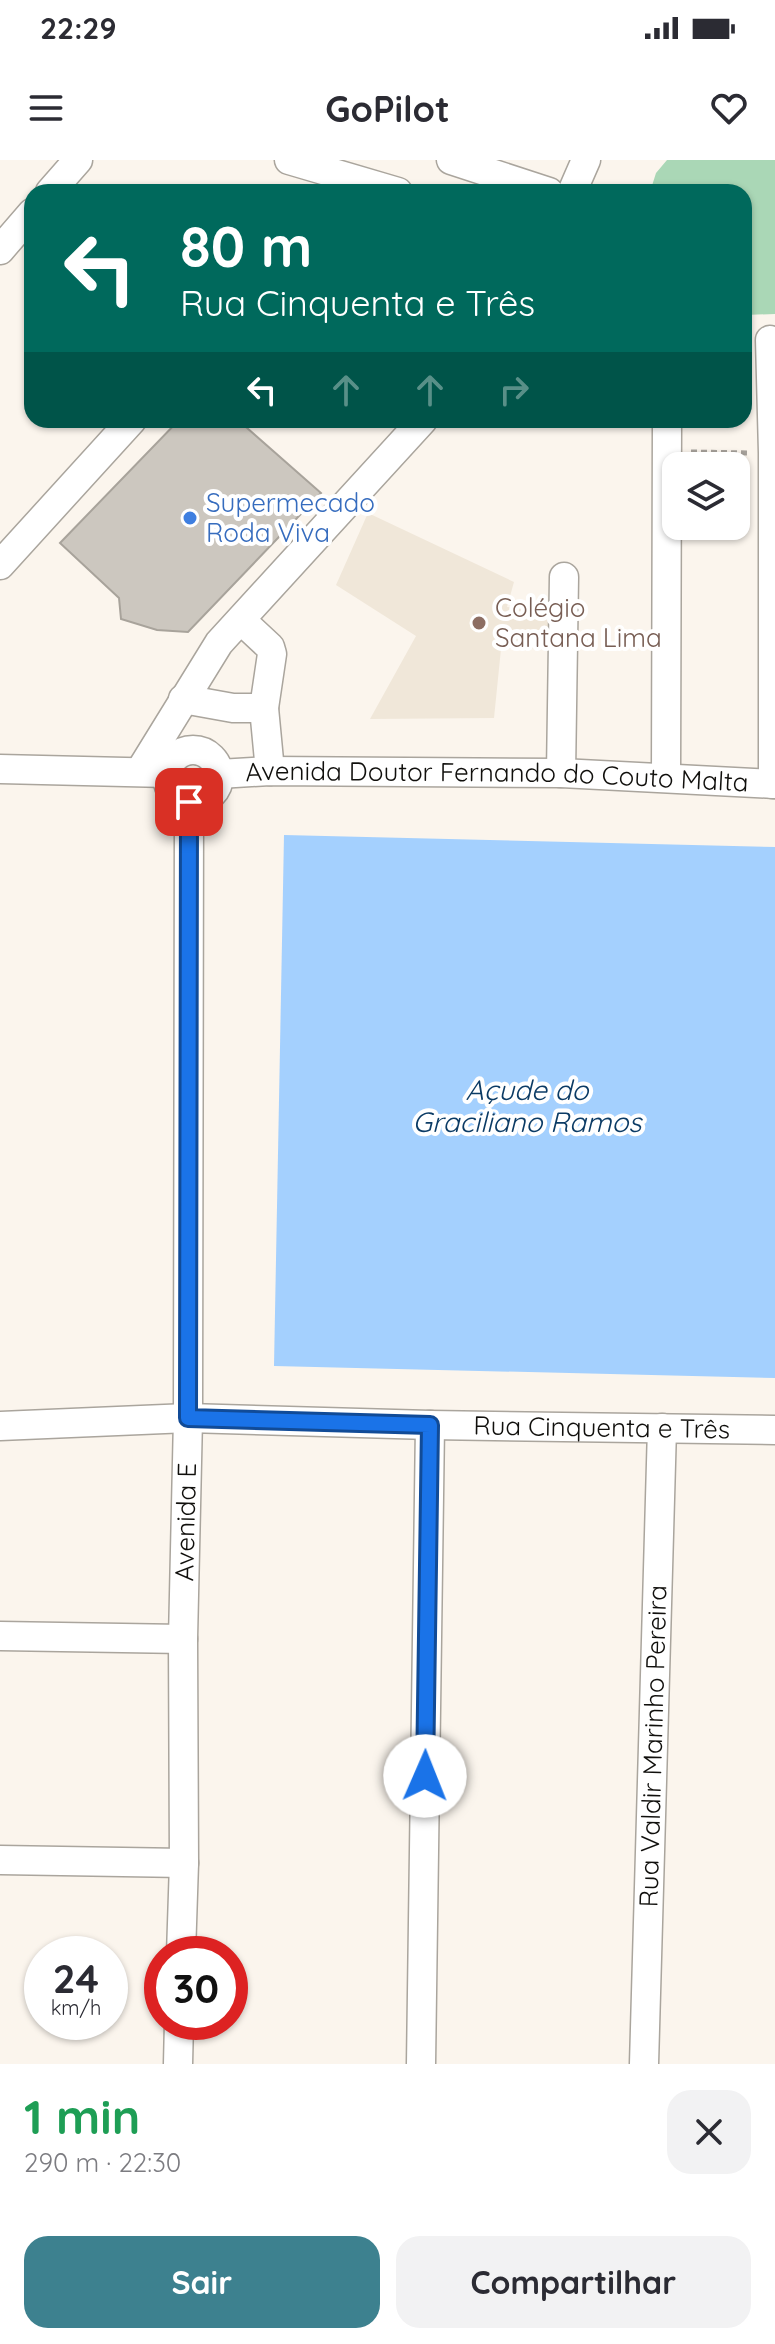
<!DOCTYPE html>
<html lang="pt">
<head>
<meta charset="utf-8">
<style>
  body { margin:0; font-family:Quicksand,sans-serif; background:#f2f2f3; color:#2b2b33; height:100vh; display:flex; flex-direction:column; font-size:30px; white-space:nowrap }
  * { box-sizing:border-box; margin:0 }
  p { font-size:26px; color:#7c7c81 }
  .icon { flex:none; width:44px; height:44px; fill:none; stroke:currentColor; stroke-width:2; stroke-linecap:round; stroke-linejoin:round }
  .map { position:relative; height:1904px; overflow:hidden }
  .drawer { display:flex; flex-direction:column; background:#fff; flex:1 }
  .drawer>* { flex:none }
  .hud { position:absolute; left:24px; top:24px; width:728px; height:244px; border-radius:24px; box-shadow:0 2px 6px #0004; background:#00695c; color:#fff; overflow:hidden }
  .fabs { position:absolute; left:662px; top:292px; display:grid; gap:16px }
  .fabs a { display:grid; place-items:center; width:88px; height:88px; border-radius:16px; background:#fff; box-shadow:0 2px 6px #0004; font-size:40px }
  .speed { position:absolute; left:24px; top:1776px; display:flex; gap:16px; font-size:40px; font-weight:700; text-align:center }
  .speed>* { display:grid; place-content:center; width:104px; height:104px; border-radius:50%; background:#fff; box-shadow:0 2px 6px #0004; line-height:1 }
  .speed small { font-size:20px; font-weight:400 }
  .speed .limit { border:12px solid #d22; background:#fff; color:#111 }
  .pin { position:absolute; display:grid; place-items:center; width:68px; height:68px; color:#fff; margin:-34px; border-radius:16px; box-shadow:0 4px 12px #0006 }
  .me { position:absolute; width:88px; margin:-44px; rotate:1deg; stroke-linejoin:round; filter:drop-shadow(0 0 6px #0008) }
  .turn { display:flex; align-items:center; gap:28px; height:168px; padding:0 24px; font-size:36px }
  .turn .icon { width:104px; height:104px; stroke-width:2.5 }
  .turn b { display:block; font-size:56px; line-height:68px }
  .lanes { display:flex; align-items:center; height:76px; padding:0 24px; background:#0003; justify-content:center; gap:40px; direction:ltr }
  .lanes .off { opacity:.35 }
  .round { display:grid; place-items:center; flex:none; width:84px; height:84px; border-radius:24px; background:#f2f2f3 }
  .summary { display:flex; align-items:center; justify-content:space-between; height:136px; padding:0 24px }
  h1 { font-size:48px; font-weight:700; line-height:60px; color:#1e9e55 }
  .action { display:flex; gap:16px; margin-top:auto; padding:16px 24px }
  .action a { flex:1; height:92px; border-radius:24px; background:#3d818f; color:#fff; font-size:32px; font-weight:700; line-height:92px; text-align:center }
  .action a+a { background:#f2f2f3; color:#2b2b33 }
  .status { display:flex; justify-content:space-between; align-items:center; height:56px; padding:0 40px; background:#fff; direction:ltr }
  .status svg { height:22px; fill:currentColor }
  header { display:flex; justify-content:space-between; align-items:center; height:104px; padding:0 24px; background:#fff; font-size:36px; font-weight:700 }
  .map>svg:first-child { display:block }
  .built { fill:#f0e7d9 }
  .green { fill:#aad7b6 }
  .water { fill:#a4d0fe }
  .building { fill:#ccc7bf; stroke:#a8a39b; stroke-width:2 }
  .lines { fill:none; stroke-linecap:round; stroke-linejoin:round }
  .minor-casing { stroke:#aaa59d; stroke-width:31 }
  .path { stroke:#a6a19b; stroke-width:5; stroke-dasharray:6 4; stroke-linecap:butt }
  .minor { stroke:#fff; stroke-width:28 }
  .route-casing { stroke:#114b97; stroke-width:20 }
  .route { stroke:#1a73e8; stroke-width:14 }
  .shop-dot { fill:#3f7fe0; stroke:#fff; stroke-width:3 }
  .education-dot { fill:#8d6e63; stroke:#fff; stroke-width:3 }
  .labels { text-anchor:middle; stroke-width:8; stroke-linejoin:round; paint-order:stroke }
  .shop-label { font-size:26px; fill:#366cbe; stroke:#fff; text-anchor:start }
  .education-label { font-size:26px; fill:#785e54; stroke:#fff; text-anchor:start }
  .street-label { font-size:26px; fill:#100f0c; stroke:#fff }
  .water-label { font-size:28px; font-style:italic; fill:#0b3b65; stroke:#fff }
</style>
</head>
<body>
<div class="status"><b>22:29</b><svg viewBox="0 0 49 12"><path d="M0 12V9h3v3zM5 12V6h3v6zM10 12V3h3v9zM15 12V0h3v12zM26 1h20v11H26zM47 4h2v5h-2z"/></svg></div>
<header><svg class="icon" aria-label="menu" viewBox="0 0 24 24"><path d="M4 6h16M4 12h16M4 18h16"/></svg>GoPilot<svg class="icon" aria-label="heart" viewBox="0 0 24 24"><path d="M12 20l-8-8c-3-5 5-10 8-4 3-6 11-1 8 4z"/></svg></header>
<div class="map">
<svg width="775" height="1904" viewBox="0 0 775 1904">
  <rect width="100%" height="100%" fill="#fbf5ed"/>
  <path class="built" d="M368,353L514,422L507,447L562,450L563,488L501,489L494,558L370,559L416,476L336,425Z"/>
  <path class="green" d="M667,0H775V154L744,155V32H650L656,13Z"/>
  <path class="water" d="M284,675L775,687V1218L274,1206Z"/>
  <path class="building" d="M179,260H238L321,333L188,472L157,470L121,459L119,438L60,383Z"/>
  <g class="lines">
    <defs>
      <g id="minor">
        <path d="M289,0L398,32"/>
        <path d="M451,0L549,32"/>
        <path d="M50,32L78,0"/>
        <path d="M572,32L586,0"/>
        <path d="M0,90L32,53"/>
        <path d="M770,180L773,293V624"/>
        <path d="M0,405L132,260"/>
        <path d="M183,539L233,548H264L272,494L270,487L241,460"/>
        <path d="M264,548L270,611"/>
        <circle cx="193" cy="616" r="26"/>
        <path d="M0,609L167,613"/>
        <path d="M140,611L219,483L423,260"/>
        <path d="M561,613L564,417"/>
        <path id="s1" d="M219,614L270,611L561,613L775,624"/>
        <path d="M666,617L667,260"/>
        <path id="s2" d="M0,1266L188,1258L430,1265L775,1270"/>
        <path d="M0,1476L183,1479"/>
        <path d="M0,1700L184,1703"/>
        <path id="s3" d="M181,1794L184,1703L183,1479L188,1258L189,642"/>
        <path d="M178,1904L179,1862"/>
        <path d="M421,1904L430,1265"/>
        <path id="s4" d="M644,1904L662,1268"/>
      </g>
    </defs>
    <use href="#minor" class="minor-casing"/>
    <path class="path" d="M691,292L749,293"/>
    <use href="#minor" class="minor"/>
  </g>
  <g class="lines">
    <defs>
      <path id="route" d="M189,642L188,1258L430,1265L425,1616"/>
    </defs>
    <use href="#route" class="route-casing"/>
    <use href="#route" class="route"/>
  </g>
  <circle class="shop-dot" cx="190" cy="358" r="8"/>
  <circle class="education-dot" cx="479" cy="463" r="8"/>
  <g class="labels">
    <g class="shop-label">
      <text x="206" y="352">Supermecado<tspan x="206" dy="30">Roda Viva</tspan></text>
    </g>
    <g class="education-label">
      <text x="495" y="457">Colégio<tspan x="495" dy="30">Santana Lima</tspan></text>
    </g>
    <g class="street-label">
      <text dy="9" stroke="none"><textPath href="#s1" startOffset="278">Avenida Doutor Fernando do Couto Malta</textPath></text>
      <text dy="9" stroke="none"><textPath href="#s2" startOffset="602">Rua Cinquenta e Três</textPath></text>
      <text dy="9" stroke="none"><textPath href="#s3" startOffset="432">Avenida E</textPath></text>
      <text dy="9" stroke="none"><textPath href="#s4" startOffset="318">Rua Valdir Marinho Pereira</textPath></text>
    </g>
    <g class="water-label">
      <text x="527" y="940">Açude do<tspan x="527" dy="32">Graciliano Ramos</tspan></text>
    </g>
  </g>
</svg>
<div class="fabs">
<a><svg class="icon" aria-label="layers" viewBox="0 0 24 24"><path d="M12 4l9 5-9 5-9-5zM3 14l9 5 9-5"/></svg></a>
</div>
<div class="speed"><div>24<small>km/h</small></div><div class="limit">30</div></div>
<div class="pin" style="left:189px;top:642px;background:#d93025"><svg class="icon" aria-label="arrive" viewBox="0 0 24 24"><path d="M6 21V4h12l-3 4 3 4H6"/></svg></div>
<svg class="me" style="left:425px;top:1616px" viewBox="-20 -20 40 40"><circle r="19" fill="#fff"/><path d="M0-13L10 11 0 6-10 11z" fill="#1a73e8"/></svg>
<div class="hud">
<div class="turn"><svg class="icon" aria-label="left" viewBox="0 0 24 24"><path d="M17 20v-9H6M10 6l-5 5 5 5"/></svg><div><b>80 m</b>Rua Cinquenta e Três</div></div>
<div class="lanes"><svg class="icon" aria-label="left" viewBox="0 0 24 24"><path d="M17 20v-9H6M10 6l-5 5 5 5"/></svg><svg class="icon off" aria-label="ahead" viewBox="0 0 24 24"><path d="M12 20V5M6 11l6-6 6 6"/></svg><svg class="icon off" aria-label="ahead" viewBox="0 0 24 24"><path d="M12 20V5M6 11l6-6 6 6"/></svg><svg class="icon off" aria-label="right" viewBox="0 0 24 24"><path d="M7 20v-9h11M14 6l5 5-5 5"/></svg></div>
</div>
</div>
<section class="drawer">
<div class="summary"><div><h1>1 min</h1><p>290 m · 22:30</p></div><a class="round"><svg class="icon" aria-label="close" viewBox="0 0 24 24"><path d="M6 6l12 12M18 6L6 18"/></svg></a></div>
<div class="action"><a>Sair</a><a>Compartilhar</a></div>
</section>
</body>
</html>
